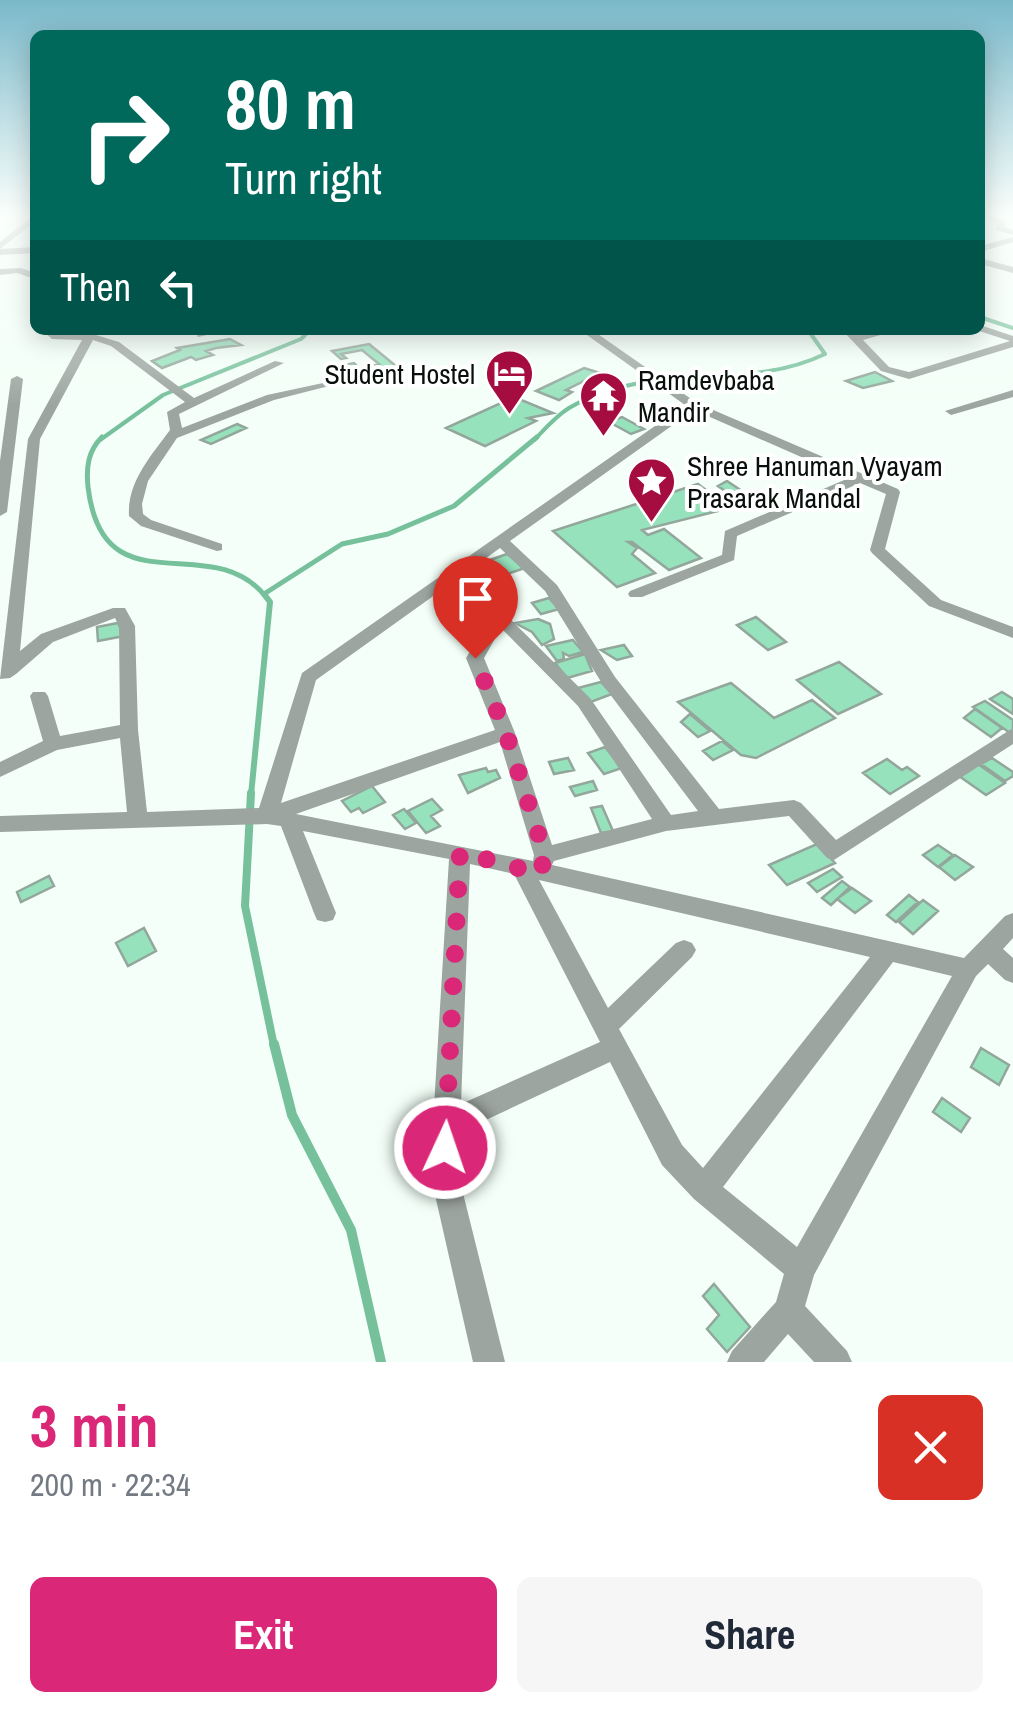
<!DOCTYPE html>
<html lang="en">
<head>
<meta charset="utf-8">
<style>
  body { margin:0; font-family:"Archivo Narrow",sans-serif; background:#f6f6f7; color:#1f2937; height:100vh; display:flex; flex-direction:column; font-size:38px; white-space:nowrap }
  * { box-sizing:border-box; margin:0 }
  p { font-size:32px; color:#747a83 }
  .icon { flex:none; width:55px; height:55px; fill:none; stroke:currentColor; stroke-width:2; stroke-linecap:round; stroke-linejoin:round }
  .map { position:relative; height:1362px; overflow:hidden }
  .side { display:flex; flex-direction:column; background:#fff; flex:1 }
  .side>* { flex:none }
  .top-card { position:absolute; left:30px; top:30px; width:955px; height:305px; border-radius:15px; box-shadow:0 5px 25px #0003; background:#00695c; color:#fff; overflow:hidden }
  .pin { position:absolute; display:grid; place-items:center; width:85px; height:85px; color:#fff; margin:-102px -42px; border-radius:50% 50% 50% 0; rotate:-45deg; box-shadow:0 0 10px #0007 }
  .pin .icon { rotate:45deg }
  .me { position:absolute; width:110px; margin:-55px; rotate:3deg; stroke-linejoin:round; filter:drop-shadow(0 0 8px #0008) }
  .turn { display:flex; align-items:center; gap:35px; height:210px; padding:0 30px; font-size:45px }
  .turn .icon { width:130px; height:130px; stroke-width:2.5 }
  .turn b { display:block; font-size:70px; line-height:85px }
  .then { display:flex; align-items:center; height:95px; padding:0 30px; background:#0003; gap:20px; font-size:38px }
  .round { display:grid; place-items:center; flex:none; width:105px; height:105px; border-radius:15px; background:#f6f6f7 }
  .head { display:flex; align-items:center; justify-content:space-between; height:170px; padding:0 30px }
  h1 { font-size:60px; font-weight:700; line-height:75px; color:#db2777 }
  .button { display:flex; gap:20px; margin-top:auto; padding:20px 30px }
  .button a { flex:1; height:115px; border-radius:15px; background:#db2777; color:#fff; font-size:40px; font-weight:700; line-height:115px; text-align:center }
  .button a+a { background:#f6f6f7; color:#1f2937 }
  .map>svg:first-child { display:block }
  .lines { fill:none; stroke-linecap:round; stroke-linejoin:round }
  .stream-far4 { stroke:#76c19c; stroke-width:4 }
  .stream-far3 { stroke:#76c19c; stroke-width:5 }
  .stream-far2 { stroke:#76c19c; stroke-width:6 }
  .stream-far1 { stroke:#76c19c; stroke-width:8 }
  .stream { stroke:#76c19c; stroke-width:10 }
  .building { fill:#96e2bc; stroke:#93a69b; stroke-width:2.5 }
  .minor { fill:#9ca5a0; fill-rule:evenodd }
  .route { stroke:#db2777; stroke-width:18; stroke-dasharray:0 32.4 }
  .labels { text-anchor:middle; stroke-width:8; stroke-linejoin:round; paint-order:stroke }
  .far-poi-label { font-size:28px; fill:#09100c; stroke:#fff; text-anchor:start }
</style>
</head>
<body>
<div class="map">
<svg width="1013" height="1362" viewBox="0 0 1013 1362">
  <rect width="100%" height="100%" fill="#f3fff8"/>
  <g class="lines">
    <path class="stream-far4" d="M980,317L1013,328
      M100,440L163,395L301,339L310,330
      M534,440C545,429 556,416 569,408C647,360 745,393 825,354L808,330"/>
    <path class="stream-far3" d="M102,437C88,451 86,467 88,487C103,612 211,527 266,597
      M264,594L342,544L388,534L454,506L537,437"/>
    <path class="stream-far2" d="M251,795L270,602L264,594"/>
    <path class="stream-far1" d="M251,793L245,906L274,1046"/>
    <path class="stream" d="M274,1044L292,1115L351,1230L381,1362"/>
  </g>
  <path class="building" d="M230,339L241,345L216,348L206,351L213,355L196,360L191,357L162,368L152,361L180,350L177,348Z
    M369,344L396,366L356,374L345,365L354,363L359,368L379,364L362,350L341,354L346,358L341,359L332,351Z
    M584,368L600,373L566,390L572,392L559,400L536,391Z
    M875,372L892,381L863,388L846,381Z
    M514,397L553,413L528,418L536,421L485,446L446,428Z
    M622,417L644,429L631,434L609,422Z
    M237,424L246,428L211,444L201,440Z
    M727,481L757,501L745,505L718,486Z
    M698,484L730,508L642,530L648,535L664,529L701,558L669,570L632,542H628L637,548L632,554L655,573L617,587L553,531Z
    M507,554L525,568L507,574L490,560Z
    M549,598L559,609L541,614L532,603Z
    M756,617L786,642L768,650L737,625Z
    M538,619L550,624L554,639L542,645L532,632L515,623Z
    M118,623L124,636L98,641L97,627Z
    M573,640L583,652L569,656L563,653L564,659L557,661L546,646Z
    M624,645L632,656L617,660L601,650Z
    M585,654L592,671L567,678L555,663Z
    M839,662L881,694L838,714L797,680Z
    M601,682L612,694L588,703L578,688Z
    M731,683L774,718L812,700L835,718L756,758L741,755L678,702Z
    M1002,692L1013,699V714L990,699Z
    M985,701L1013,720V735L973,707Z
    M975,709L1002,728L991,737L964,718Z
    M690,714L710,731L698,737L681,722Z
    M722,741L733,750L713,760L703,751Z
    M605,747L622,768L604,774L588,753Z
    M568,758L574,770L554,774L549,762Z
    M992,758L1013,772V776L1005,781L981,764Z
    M887,759L902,770L907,767L919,776L890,794L863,773Z
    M978,764L1005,783L986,795L959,776Z
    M486,768L488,772L496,770L500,778L468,793L459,775Z
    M593,781L597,790L575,796L570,787Z
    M372,786L385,802L363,813L359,808L351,812L342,801Z
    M432,799L442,810L431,816L440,826L426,833L408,811Z
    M602,806L613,831L601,833L591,808Z
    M404,809L416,823L405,829L393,815Z
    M817,844L835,863L787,885L769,865Z
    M938,845L953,855L938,867L923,855Z
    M955,855L973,867L955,880L939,867Z
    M833,869L842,877L817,892L808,883Z
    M49,876L54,886L21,902L17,892Z
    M842,881L850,887L831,905L822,898Z
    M852,888L871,901L855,913L837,899Z
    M909,895L918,902L896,922L887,915Z
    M923,900L938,911L913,934L899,922Z
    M144,928L156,951L128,966L116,943Z
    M981,1048L1009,1065L999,1085L971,1067Z
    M942,1098L970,1118L961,1132L933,1112Z
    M714,1284L750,1327L727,1352L707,1329L719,1315L703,1296Z"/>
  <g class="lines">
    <path class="minor" d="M980,215H991L1007,221L1004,227L1013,230V235L995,230L998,224Z
      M32,216H35V222L0,249V242Z
      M1013,237V242L980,252V246Z
      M35,247V253L0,255V249Z
      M980,258L1013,267V273L980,264Z
      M21,268L35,273V279L17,273L0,275V269Z
      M980,325L1013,336V347L909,379L881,371L842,330H853L858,335L880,330H898L863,340L889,367L909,372L1010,341L976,330H980Z
      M42,330L86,334L88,330H98L96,335L119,342L194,398L275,361L284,363L179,414L182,428L267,395L323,383L329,386L274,400L177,438L148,481L142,504L143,514L151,520L222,544V550L217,551L141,526L129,516C127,482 151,456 170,430L167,412L185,402L111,346L93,340L40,439L20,651L41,634L113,608H125L135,626L138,730L147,812L259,808L302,673L685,405L580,330H592L697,403L898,489L900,492L885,549L941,600L1013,627V638L929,606L872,553L870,550L886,494L860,483L737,536L734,560L642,597H630L628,594L630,591L722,555L725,531L849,478L694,410L510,541L557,585L615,677L719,809L794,800L801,803L836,840L1013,728V744L834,860L827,858L789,816L666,831L554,861L552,865L964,958L1005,916L1013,913V938L1003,949L1013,958V983L1005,980L988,964L976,976L814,1275L805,1306L847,1351L852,1362H814L788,1334L764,1362H727L732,1351L776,1302L784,1274L694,1199L662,1165L610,1062L460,1132L458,1173L505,1362H473L430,1173L449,859L303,831L336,913L333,920L325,922L317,920L314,913L281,826L267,824L0,832V816L127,812L120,738L57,750L0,777V762L43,741L30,696L33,692H45L48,696L60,736L120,725L119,626L115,618L53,642L16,674L10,678L0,679L28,439L82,340L52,339ZM500,548L545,591L603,685L698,811L671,815L590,698L505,614L475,566ZM464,574L491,617L466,658L495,730L281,803L316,680ZM501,628L578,706L652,819L552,845L515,733L484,658ZM500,742L534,855L533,861L296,814ZM470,864L514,874L600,1042L461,1104ZM539,880L870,957L703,1168L682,1145L619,1029L692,957L696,950L692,943L684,940L676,943L608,1008ZM893,962L952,976L797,1247L723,1187Z
      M195,330H205L207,335L198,337Z
      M17,376L23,379L7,512L0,516V461L11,379Z
      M1013,390V397L951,415L945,411Z"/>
  </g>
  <linearGradient id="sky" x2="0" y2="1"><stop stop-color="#7ab9ca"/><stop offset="0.53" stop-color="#fafffc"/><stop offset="1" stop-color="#fafffc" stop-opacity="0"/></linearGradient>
  <rect width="1013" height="406" fill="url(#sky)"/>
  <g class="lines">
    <path class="route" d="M445,1148L460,852L540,874L545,855L506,733L475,658"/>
  </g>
  <defs>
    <symbol id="hotel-pin" viewBox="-11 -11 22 30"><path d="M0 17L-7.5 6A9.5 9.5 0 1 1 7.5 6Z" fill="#a50c3f" stroke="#fff"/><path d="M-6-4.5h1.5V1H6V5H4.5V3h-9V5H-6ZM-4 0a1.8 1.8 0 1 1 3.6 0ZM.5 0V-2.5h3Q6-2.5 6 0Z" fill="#fff"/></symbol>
    <symbol id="temple-pin" viewBox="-11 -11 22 30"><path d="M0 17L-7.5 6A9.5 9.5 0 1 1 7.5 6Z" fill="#a50c3f" stroke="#fff"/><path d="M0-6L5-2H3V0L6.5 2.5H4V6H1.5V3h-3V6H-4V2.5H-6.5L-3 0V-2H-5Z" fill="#fff"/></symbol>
    <symbol id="sight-pin" viewBox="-11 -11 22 30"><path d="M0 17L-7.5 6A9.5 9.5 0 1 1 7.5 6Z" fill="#a50c3f" stroke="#fff"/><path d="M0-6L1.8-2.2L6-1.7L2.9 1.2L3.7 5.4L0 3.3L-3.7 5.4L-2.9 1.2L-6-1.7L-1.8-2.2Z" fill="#fff"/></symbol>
  </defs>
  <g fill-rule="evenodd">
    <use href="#hotel-pin" x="482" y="346" width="55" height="75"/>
    <use href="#temple-pin" x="576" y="368" width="55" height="75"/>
    <use href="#sight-pin" x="624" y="454" width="55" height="75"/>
  </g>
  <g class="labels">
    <g class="far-poi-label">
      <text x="475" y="384" text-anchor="end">Student Hostel</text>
      <text x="638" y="390">Ramdevbaba<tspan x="638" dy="32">Mandir</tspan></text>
      <text x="687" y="476">Shree Hanuman Vyayam<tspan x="687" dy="32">Prasarak Mandal</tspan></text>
    </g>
  </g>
</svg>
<div class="pin" style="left:475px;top:658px;background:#d93025"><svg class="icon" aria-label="arrive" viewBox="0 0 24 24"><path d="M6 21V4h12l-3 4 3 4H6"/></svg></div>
<svg class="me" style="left:445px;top:1148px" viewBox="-20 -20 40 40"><circle r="17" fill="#db2777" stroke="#fff" stroke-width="3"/><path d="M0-11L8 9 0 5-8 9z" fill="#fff"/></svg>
<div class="top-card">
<div class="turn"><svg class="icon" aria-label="right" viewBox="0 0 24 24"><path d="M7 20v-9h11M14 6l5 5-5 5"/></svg><div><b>80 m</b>Turn right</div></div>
<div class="then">Then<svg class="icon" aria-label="left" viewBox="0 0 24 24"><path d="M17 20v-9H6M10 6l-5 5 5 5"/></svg></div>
</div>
</div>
<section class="side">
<div class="head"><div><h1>3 min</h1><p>200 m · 22:34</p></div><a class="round" style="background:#d93025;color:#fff"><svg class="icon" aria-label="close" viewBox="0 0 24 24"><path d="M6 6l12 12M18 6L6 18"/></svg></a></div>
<div class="button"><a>Exit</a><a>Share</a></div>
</section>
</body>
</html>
